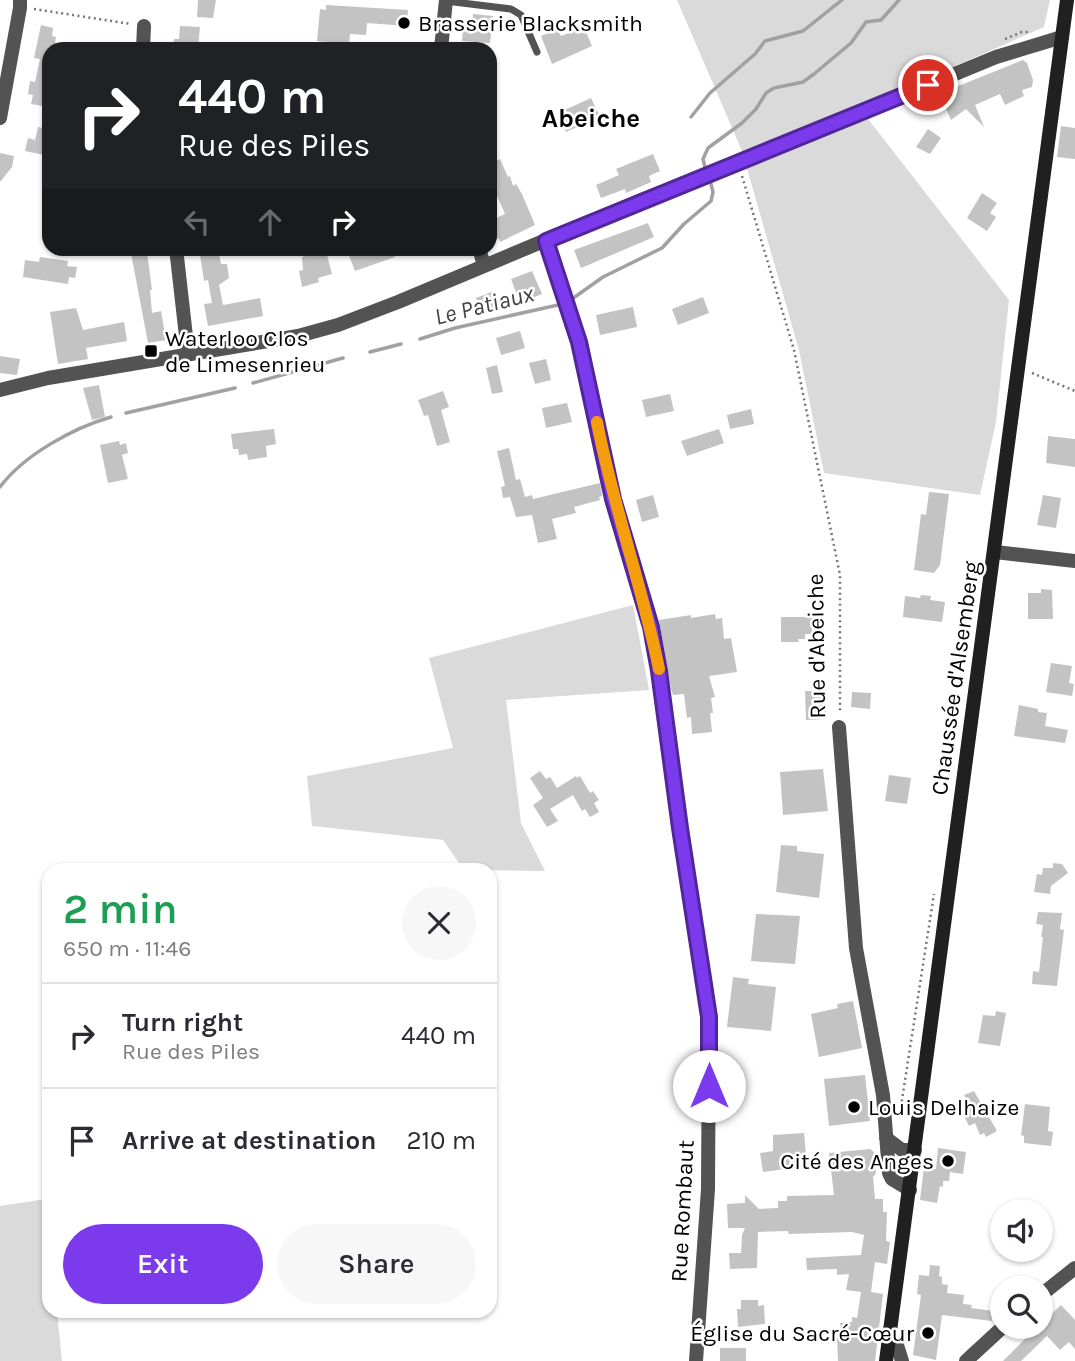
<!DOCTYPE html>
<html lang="en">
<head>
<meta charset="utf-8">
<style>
  body { margin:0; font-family:Karla,sans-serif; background:#f7f7f7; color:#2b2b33; height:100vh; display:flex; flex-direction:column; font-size:26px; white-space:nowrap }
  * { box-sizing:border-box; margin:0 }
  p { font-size:23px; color:#7c7c81 }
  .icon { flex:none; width:38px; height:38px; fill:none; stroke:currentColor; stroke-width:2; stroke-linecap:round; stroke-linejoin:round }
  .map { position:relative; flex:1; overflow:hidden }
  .sheet { position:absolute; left:42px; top:863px; width:455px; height:455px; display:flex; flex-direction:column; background:#fff; border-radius:21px; box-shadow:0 2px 5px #0004 }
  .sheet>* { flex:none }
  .top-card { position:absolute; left:42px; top:42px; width:455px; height:214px; border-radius:21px; box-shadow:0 2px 5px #0004; background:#202124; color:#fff; overflow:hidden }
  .fabs { position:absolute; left:990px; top:1199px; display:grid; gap:14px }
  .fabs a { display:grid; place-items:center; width:63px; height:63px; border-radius:50%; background:#fff; box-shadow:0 2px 5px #0004; font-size:35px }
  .pin { position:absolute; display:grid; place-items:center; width:60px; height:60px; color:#fff; margin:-30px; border:4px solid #fff; border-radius:50%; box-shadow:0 2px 7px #0007 }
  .me { position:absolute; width:77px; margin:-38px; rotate:0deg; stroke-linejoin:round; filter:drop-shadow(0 0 5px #0008) }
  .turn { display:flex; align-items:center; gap:24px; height:147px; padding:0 21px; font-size:32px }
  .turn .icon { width:91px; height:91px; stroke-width:2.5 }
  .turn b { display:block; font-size:49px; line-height:60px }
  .lanes { display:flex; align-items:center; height:66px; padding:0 21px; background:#0003; justify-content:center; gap:35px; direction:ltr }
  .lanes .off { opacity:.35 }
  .round { display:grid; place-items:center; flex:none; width:74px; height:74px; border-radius:37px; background:#f7f7f7 }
  .head { display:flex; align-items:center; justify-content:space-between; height:119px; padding:0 21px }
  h1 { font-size:42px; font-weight:600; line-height:52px; color:#1e9e55 }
  .cta { display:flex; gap:14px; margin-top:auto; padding:14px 21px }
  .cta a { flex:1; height:80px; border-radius:42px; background:#7c3aed; color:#fff; font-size:28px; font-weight:600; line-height:80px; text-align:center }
  .cta a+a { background:#f7f7f7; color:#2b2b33 }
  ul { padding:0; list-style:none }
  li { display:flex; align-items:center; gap:21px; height:105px; padding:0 21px; border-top:2px solid #e1e1e2 }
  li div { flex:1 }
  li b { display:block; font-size:26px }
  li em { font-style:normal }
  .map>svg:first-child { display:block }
  .green { fill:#dadada }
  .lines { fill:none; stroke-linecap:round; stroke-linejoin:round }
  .stream { stroke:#a1a1a1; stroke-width:3.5 }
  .building { fill:#c3c3c3 }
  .path { stroke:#757575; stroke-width:2.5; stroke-dasharray:2 3.5; stroke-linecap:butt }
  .service { stroke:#535353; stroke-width:7 }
  .minor { stroke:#535353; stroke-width:14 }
  .secondary { stroke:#202020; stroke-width:14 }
  .route-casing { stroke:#51269a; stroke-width:18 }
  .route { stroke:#7c3aed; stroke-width:12 }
  .slow { stroke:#f59e0b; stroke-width:12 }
  .poi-dot { fill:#000; stroke:#fff; stroke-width:2.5 }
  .labels { text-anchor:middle; stroke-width:5; stroke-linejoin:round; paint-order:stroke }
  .poi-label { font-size:23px; fill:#000; stroke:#fff; text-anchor:start }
  .street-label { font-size:23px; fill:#000; stroke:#fff }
  .water-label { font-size:24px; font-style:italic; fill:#424242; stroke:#fff }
  .quarter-label { font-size:26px; font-weight:bold; fill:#000; stroke:#fff }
</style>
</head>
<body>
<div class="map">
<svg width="1075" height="1361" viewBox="0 0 1075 1361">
  <rect width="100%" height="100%" fill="#fff"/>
  <path class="green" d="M677,0H1050L1044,27L852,111L868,119L1009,300L996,422L980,495L824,473L799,350L742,151Z
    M633,605L649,690L506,700L521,823L545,871L464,870L443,840L312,826L307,776L453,748L429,658Z
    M46,1199L49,1230V1311H57L62,1361H0V1206Z"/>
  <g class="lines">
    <path class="stream" d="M691,117L710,93L755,54L765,41L803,31L842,0
      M705,167L703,159L708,148L742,123L756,109L766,93L774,88L803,82L814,74L851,43L866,22L881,20L899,0
      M572,299L603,277L662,248L684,224L711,201L713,192L711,184
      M420,339L455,328L558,305
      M370,352L401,344
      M253,383L343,358
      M126,413L235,388
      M0,487C24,455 73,428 111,417"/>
  </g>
  <path class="building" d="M198,0H216L213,18L197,17Z
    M326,5L408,10L407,26L367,23L366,35L350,34L349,44L317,41L320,9L326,10Z
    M473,14L493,16L490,43L462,41L463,28L472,29Z
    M41,25L53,28L52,36L56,37L54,49H49V107L31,104L33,95L28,94L30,81L35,82L40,59L34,58Z
    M180,26L200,27L198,48L173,49L174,39H179Z
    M584,27L592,46L552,64L541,36L558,29L561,36Z
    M1023,60L1027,63L1033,80L1032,87L1022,90L1024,96L1005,105L1000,94L975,105L984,127L966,109L951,120L941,97L947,94L946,91Z
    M591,98L600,117L566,132L558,113Z
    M1061,126L1075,128V159L1057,157Z
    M38,127L49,129V156L25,151L28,138L35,140Z
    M928,129L941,138L930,154L916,147Z
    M0,153L14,156L12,167L0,182Z
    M653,154L660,171L649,176L651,182L626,193L625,189L601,198L596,185L619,175L616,169Z
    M500,159L508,177L510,176L513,186L516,184L522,194L535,225L500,242L499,238L493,241L490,232V221L505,214L490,180V163Z
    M982,193L997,203L990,213L996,217L987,231L967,218Z
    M648,223L654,237L581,268L574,250Z
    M130,248H144L145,252H147L152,290H150L152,313L161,311L166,340L148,343Z
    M199,248H218L221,264H227L229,278L219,285L223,305L260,298L263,316L208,326L204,304L212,303L208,280L204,281Z
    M346,248H391L395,257L355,271Z
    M326,251L332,274L318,278L319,282L302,287L299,271L303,270L302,257Z
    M40,257L68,261L67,266L77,267L75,278L69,277L68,284L23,277L25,260L39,262Z
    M532,271L542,294L520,303L511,279Z
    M494,291L499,305L482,312L476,298Z
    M703,297L709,313L678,325L672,309Z
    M633,307L637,327L600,335L596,315Z
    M76,308L83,330L124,322L127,341L86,348L88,359L58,364L50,312Z
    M520,331L525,348L501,355L496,338Z
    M0,356L20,359L17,375L0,373Z
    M546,359L551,380L535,384L529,363Z
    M497,365L503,392L492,394L486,368Z
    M99,385L105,417L92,420L83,388Z
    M443,391L449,407L441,410L450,442L437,446L428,415L424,416L418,400Z
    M670,394L674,411L646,417L642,400Z
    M567,403L572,422L546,428L542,408Z
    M751,409L754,424L730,429L727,415Z
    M274,429L276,444L266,446L267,457L248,460L247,454L239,455L238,449H233L231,434Z
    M719,429L724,443L687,456L681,441Z
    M1048,436L1075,439V467L1046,463Z
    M119,441L120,445L126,443L128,453L122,455L128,479L108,483L100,445Z
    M509,448L516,480L520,479L525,497L532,495L533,499L600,483L602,496L599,497L600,500L574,507L576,513L552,519L557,539L538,543L532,515L516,517L510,497L503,498L501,487L505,486L497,451Z
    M929,492L949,494L940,565L934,573L914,570L921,514L926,515Z
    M653,495L659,517L642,522L636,500Z
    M1043,495L1061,498L1056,528L1037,525Z
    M1041,589L1052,590L1053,619H1028V593H1041Z
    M921,595L931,596L930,600L945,602L942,622L903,617L905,596L920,598Z
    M715,614L716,619L722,618L724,639L731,638L737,672L709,676L715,697L711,698L713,713H710L712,732L692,734L691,717L687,718L684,694L673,695L671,689L659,620L691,615V618Z
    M781,617H812V634H805V639H798L799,642H781Z
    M1051,663L1072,666L1069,683L1074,684L1072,696L1046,692Z
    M805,691H825L826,719L806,720Z
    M852,692L871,693L870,709L851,707Z
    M1019,705L1038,709V712L1047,713L1045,726L1068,730L1065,743L1014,736Z
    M823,769L828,811L783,815L780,772Z
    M540,771L546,779L550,777L557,788L576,776L577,778L580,776L590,793L593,791L599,800L594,803L599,812L590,817L585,809L582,811L573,795L550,809L558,821L547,827L533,805L543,798L530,778Z
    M889,775L911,778L907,804L885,801Z
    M781,845L797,846V851L824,854L819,898L776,892Z
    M1053,863L1062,864L1068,873L1051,886L1050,894L1034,892L1037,874L1042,875L1043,868H1053Z
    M1038,912L1062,913L1060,929L1064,930L1057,986L1032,984L1033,971L1039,972L1043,937H1041L1043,925L1036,924Z
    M756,914L800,916L795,964L751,961Z
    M733,977L749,979L748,984L776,987L771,1031L727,1027Z
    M853,1001L862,1048L819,1057L811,1014L838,1008L837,1004Z
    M996,1011L1006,1013L1000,1046L978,1043L983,1015L995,1016Z
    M865,1075L870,1121L829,1126L824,1079Z
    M974,1091L997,1131L986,1137L984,1133L980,1135L975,1123L969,1126L964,1116L969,1113L963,1102L967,1101L964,1095Z
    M1025,1104L1050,1107L1048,1131L1053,1132L1051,1146L1024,1143V1136L1021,1135Z
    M804,1133L807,1166L763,1172L760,1153L773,1151V1135Z
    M938,1148L966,1152L963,1174L950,1172L949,1181H943V1187L940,1186L937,1203L920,1200L924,1167L936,1169Z
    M870,1149L874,1152L875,1158L871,1163L875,1167L876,1173L873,1177L875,1199H883V1212H887L886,1241L890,1242L887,1264L875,1262L871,1292L883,1294L875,1361H838L837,1337L842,1336L840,1323L852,1322V1317L857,1318L861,1292L846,1290L849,1274L837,1275V1269L807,1270L806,1258L861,1255L864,1235L852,1232L789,1234L788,1231L758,1232L757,1268L730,1269L729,1253H741L742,1235L745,1228H728L727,1204L745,1203V1195L759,1209L778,1208V1201H787V1196L834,1195L829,1153Z
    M930,1265L940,1266L939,1276L942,1277V1284L948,1285L947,1293L964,1295L963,1304L972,1305L971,1308L993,1311L992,1321L942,1315L936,1360L913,1355L921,1295L917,1294L919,1275L929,1276Z
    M741,1300H758V1306L764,1305L765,1324L738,1327L737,1309H741Z
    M1061,1305L1075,1320V1349L1069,1342L1060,1350L1047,1336L1021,1361H1003L1038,1326H1041V1324Z
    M720,1348H746V1361H720Z"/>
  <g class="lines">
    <path class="path" d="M34,9L131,24
      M1005,39L1022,32H1029
      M742,176L794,350L840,575V713
      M1032,373L1075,391
      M905,1111L901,1106L934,894"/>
    <path class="service" d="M446,1L511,9L521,15L537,52"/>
    <path class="minor" d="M143,49L144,26
      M441,49L446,0
      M0,118L20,8V0
      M546,241L579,342L613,499L651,627L659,671L680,829L709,1017L708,1189L696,1361
      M176,248L188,354
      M479,248L484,266
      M0,390L48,378L298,336L338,325L398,302L644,199L744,161L996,57L1062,37
      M995,552L1075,561
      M839,727L856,948L883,1095L889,1173L892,1179L910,1190
      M886,1138L902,1150H915
      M1041,1295L1075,1268
      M889,1338L897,1345L902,1361
      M966,1361L1004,1326"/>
    <path class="secondary" d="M886,1361L1067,0"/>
  </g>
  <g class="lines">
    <defs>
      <path id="route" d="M709,1086V1017L680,828L659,671L651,627L613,499L579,342L546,241L928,85"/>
    </defs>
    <use href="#route" class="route-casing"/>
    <use href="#route" class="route"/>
    <path class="slow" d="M597,422C613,506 642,585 659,669"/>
  </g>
  <g class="poi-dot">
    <circle cx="404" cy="23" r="7"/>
    <rect x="144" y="344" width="14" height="14" rx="3.5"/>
    <circle cx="854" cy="1107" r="7"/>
    <circle cx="948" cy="1161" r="7"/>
    <circle cx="928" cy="1333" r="7"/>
  </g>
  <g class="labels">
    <g class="poi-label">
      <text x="418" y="31">Brasserie Blacksmith</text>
      <text x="165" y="346">Waterloo Clos<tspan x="165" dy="26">de Limesenrieu</tspan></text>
      <text x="868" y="1115">Louis Delhaize</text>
      <text x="934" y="1169" text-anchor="end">Cité des Anges</text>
      <text x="914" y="1341" text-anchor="end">Église du Sacré-Cœur</text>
    </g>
    <g class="street-label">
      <text transform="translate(816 646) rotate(-91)" y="8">Rue d'Abeiche</text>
      <text transform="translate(955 678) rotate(-82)" y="8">Chaussée d'Alsemberg</text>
      <text transform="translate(682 1211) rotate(-87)" y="8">Rue Rombaut</text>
    </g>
    <g class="water-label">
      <text transform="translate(484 305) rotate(-14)" y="8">Le Patiaux</text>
    </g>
    <g class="quarter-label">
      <text x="591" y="127">Abeiche</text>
    </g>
  </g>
</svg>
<div class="fabs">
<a><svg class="icon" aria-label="sound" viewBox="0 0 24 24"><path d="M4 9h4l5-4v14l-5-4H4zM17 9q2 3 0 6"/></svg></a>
<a><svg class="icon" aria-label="search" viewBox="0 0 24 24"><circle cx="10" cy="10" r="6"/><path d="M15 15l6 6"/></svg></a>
</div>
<div class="pin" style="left:928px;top:85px;background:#d93025"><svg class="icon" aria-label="arrive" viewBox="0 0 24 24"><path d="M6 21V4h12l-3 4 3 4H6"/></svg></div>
<svg class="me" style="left:709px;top:1086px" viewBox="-20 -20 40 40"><circle r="19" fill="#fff"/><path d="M0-13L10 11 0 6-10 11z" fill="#7c3aed"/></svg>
<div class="top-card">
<div class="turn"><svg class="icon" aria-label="right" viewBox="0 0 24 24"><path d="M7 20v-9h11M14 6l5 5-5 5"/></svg><div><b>440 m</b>Rue des Piles</div></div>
<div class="lanes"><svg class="icon off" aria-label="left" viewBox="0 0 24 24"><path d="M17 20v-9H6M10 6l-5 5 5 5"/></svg><svg class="icon off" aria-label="ahead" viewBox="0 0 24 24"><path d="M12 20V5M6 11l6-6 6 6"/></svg><svg class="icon" aria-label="right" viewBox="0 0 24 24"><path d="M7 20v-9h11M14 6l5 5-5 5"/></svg></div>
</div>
<section class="sheet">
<div class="head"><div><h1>2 min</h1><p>650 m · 11:46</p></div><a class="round"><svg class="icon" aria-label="close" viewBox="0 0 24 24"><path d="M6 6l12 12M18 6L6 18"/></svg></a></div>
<ul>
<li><svg class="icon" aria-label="right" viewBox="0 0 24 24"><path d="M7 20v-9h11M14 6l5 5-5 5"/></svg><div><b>Turn right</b><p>Rue des Piles</p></div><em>440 m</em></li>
<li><svg class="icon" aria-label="arrive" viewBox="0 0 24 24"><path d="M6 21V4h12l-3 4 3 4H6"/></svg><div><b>Arrive at destination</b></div><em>210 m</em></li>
</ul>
<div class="cta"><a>Exit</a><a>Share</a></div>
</section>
</div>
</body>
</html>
